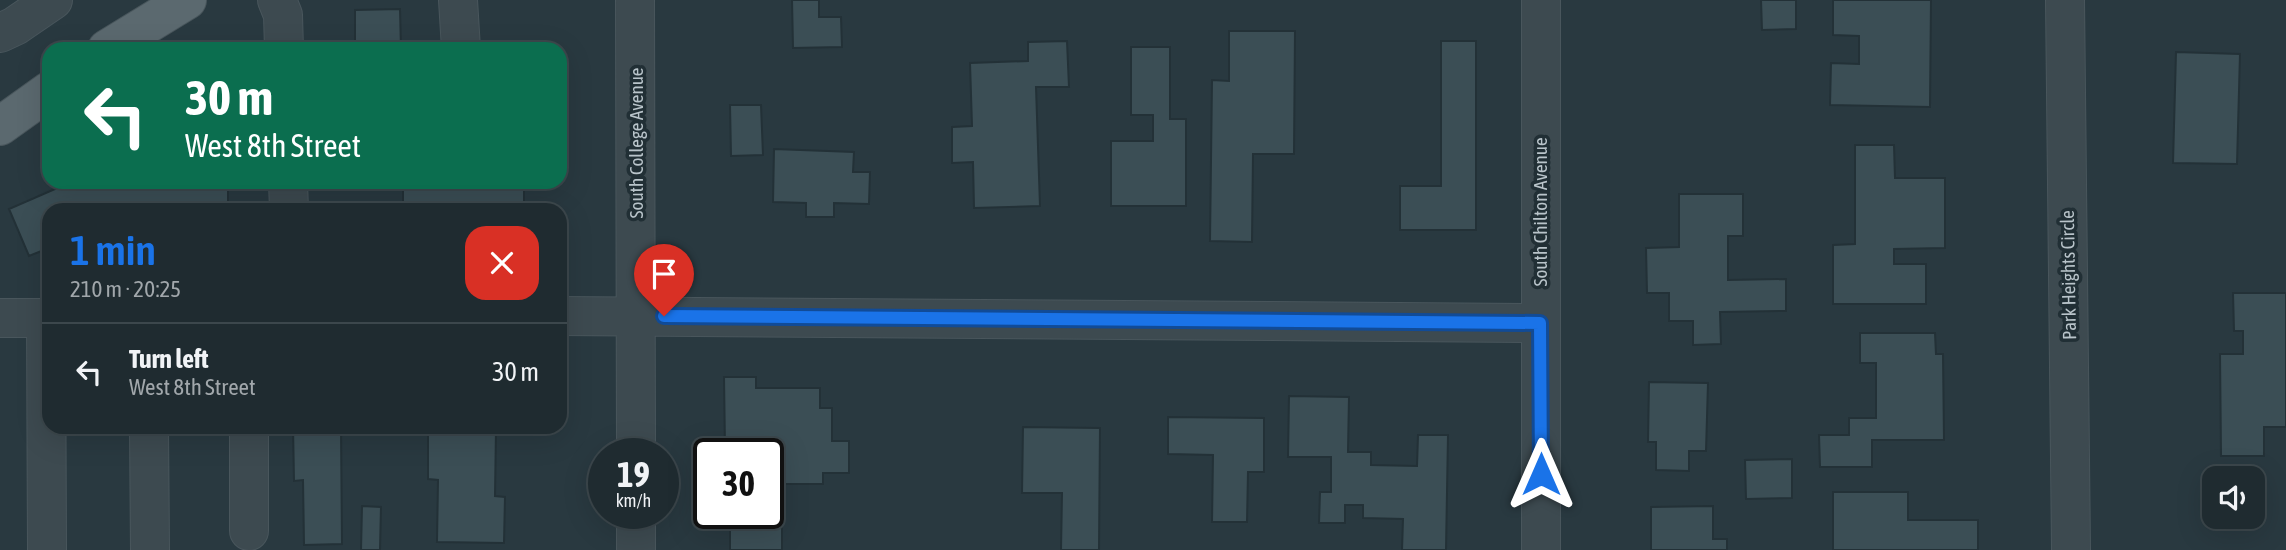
<!DOCTYPE html>
<html lang="en">
<head>
<meta charset="utf-8">
<style>
  body { margin:0; font-family:"Asap Condensed",sans-serif; background:#2c373c; color:#f1f3f6; height:100vh; display:flex; flex-direction:column; font-size:26px; white-space:nowrap }
  * { box-sizing:border-box; margin:0 }
  p { font-size:23px; color:#a1a7ab }
  .icon { flex:none; width:38px; height:38px; fill:none; stroke:currentColor; stroke-width:2; stroke-linecap:round; stroke-linejoin:round }
  .map { position:relative; flex:1; overflow:hidden }
  .drawer { position:absolute; left:42px; top:203px; width:525px; height:231px; display:flex; flex-direction:column; background:#1f2b30; border-radius:21px; box-shadow:0 7px 28px #0002,0 0 0 2px #3c474c }
  .drawer>* { flex:none }
  .banner { position:absolute; left:42px; top:42px; width:525px; height:147px; border-radius:21px; box-shadow:0 7px 28px #0002,0 0 0 2px #3c474c; background:#0b6e4f; color:#fff; overflow:hidden }
  .fabs { position:absolute; left:2202px; top:466px; display:grid; gap:14px }
  .fabs a { display:grid; place-items:center; width:63px; height:63px; border-radius:14px; background:#1f2b30; box-shadow:0 7px 28px #0002,0 0 0 2px #3c474c; font-size:35px }
  .speed { position:absolute; left:588px; top:438px; display:flex; gap:14px; font-size:35px; font-weight:700; text-align:center }
  .speed>* { display:grid; place-content:center; width:91px; height:91px; border-radius:50%; background:#1f2b30; box-shadow:0 7px 28px #0002,0 0 0 2px #3c474c; line-height:1 }
  .speed small { font-size:18px; font-weight:400 }
  .speed .limit { border:4px solid #111; border-radius:10px; background:#fff; color:#111 }
  .pin { position:absolute; display:grid; place-items:center; width:60px; height:60px; color:#fff; margin:-72px -30px; border-radius:50% 50% 50% 0; rotate:-45deg; box-shadow:0 0 7px #0007 }
  .pin .icon { rotate:45deg }
  .me { position:absolute; width:77px; margin:-38px; rotate:0deg; stroke-linejoin:round; filter:drop-shadow(0 0 5px #0008) }
  .turn { display:flex; align-items:center; gap:24px; height:147px; padding:0 28px; font-size:32px }
  .turn .icon { width:91px; height:91px; stroke-width:2.5 }
  .turn b { display:block; font-size:49px; line-height:60px }
  .round { display:grid; place-items:center; flex:none; width:74px; height:74px; border-radius:21px; background:#2c373c }
  .summary { display:flex; align-items:center; justify-content:space-between; height:119px; padding:0 28px }
  h1 { font-size:42px; font-weight:600; line-height:52px; color:#1a73e8 }
  ul { padding:0; list-style:none }
  li { display:flex; align-items:center; gap:21px; height:98px; padding:0 28px; border-top:2px solid #3c474c }
  li div { flex:1 }
  li b { display:block; font-size:26px }
  li em { font-style:normal }
  .map>svg:first-child { display:block }
  .building { fill:#3b4e55; stroke:#233137; stroke-width:2 }
  .lines { fill:none; stroke-linecap:round; stroke-linejoin:round }
  .minor-casing { stroke:#49565c; stroke-width:40 }
  .major-casing { stroke:#49565c; stroke-width:40 }
  .minor { stroke:#3d4a50; stroke-width:38 }
  .major { stroke:#5b696f; stroke-width:38 }
  .route-casing { stroke:#114b97; stroke-width:18 }
  .route { stroke:#1a73e8; stroke-width:12 }
  .labels { text-anchor:middle; stroke-width:7; stroke-linejoin:round; paint-order:stroke }
  .street-label { font-size:19px; fill:#b9c4ca; stroke:#212f35 }
</style>
</head>
<body>
<div class="map">
<svg width="2286" height="550" viewBox="0 0 2286 550">
  <rect width="100%" height="100%" fill="#293940"/>
  <path class="building" d="M792,0H819V17H841L842,47L793,48Z
    M1761,0H1796V29L1762,30Z
    M1833,0H1931L1930,107L1830,105L1831,63L1859,64V36L1833,35Z
    M400,9L401,49H355V10Z
    M1229,31H1295L1294,154H1253L1252,242L1210,241L1212,80L1229,81Z
    M1067,41L1069,87H1036L1040,206L974,208L973,162L952,163V127L972,126L970,63L1028,61V42Z
    M1441,41H1476V230H1400V186H1441Z
    M1131,47H1170V119H1186V206H1111V141H1153V115H1131Z
    M2176,52L2240,54L2237,164L2173,163Z
    M730,105H761L763,155L731,156Z
    M1855,145H1894L1895,178H1945V248L1894,249V264H1926V304H1833V245L1855,244Z
    M774,149L854,152L853,172H870L869,204L834,203V217H806V203L773,202Z
    M71,182H228V210H49V248L29,256L9,209Z
    M403,182H524V210H462V205L403,206Z
    M1679,194H1743V236H1728V280L1786,279V311L1720,312L1721,344L1693,345V321H1669V293H1647L1646,248L1679,247Z
    M2233,293H2286V427H2264V456H2221L2220,354H2243V331H2234Z
    M1860,333H1935L1936,354H1943L1944,440H1872V467H1820L1819,435H1849V418H1876V363H1860Z
    M724,377H756V388H820V408H832V441H849V473H823V484H768V453H759V449H725Z
    M1649,382L1708,383L1706,451H1689V471L1656,470V442H1648Z
    M1289,396L1349,397L1348,452H1371V465L1417,466L1418,435H1448L1446,550H1402L1403,519L1363,518V505H1345V523H1319L1320,492H1331V457H1288Z
    M1168,417L1264,418V472H1248L1247,522H1212L1213,455L1168,454Z
    M293,427H341L342,544L304,545L303,480L294,481Z
    M428,427H505V430H496L495,496L505,497L504,543L437,542L438,480L428,479Z
    M1023,427L1100,428L1099,550H1061L1062,493H1022Z
    M1792,459V498L1746,499L1745,460Z
    M1833,492H1908V520H1978V550H1833Z
    M362,506L381,507L380,550H361Z
    M1713,506V539H1727V550H1651V507Z
    M730,523L782,524V550H730Z"/>
  <g class="lines">
    <defs>
      <path id="minor" d="M277,0L283,15L284,49
        M458,0L461,49
        M635,0L636,453
        M1541,0V550
        M2065,0L2071,550
        M0,33L15,26L53,0
        M288,182L289,210
        M560,316L1540,323
        M0,318H49
        M46,318L47,550
        M149,427L150,550
        M249,427V531
        M636,550V513"/>
      <path id="major" d="M107,49L187,0
        M0,126L49,91"/>
    </defs>
    <use href="#minor" class="minor-casing"/>
    <use href="#major" class="major-casing"/>
    <use href="#minor" class="minor"/>
    <use href="#major" class="major"/>
  </g>
  <g class="lines">
    <defs>
      <path id="route" d="M664,316L1540,323L1541,474"/>
    </defs>
    <use href="#route" class="route-casing"/>
    <use href="#route" class="route"/>
  </g>
  <g class="labels">
    <g class="street-label">
      <text transform="translate(636 143) rotate(-90)" y="7">South College Avenue</text>
      <text transform="translate(1540 212) rotate(-90)" y="7">South Chilton Avenue</text>
      <text transform="translate(2068 275) rotate(-91)" y="7">Park Heights Circle</text>
    </g>
  </g>
</svg>
<div class="fabs">
<a><svg class="icon" aria-label="sound" viewBox="0 0 24 24"><path d="M4 9h4l5-4v14l-5-4H4zM17 9q2 3 0 6"/></svg></a>
</div>
<div class="speed"><div>19<small>km/h</small></div><div class="limit">30</div></div>
<div class="pin" style="left:664px;top:316px;background:#d93025"><svg class="icon" aria-label="arrive" viewBox="0 0 24 24"><path d="M6 21V4h12l-3 4 3 4H6"/></svg></div>
<svg class="me" style="left:1541px;top:474px" viewBox="-20 -20 40 40"><path d="M0-17L14 15 0 8-14 15z" fill="#1a73e8" stroke="#fff" stroke-width="4"/></svg>
<div class="banner">
<div class="turn"><svg class="icon" aria-label="left" viewBox="0 0 24 24"><path d="M17 20v-9H6M10 6l-5 5 5 5"/></svg><div><b>30 m</b>West 8th Street</div></div>
</div>
<section class="drawer">
<div class="summary"><div><h1>1 min</h1><p>210 m · 20:25</p></div><a class="round" style="background:#d93025;color:#fff"><svg class="icon" aria-label="close" viewBox="0 0 24 24"><path d="M6 6l12 12M18 6L6 18"/></svg></a></div>
<ul>
<li><svg class="icon" aria-label="left" viewBox="0 0 24 24"><path d="M17 20v-9H6M10 6l-5 5 5 5"/></svg><div><b>Turn left</b><p>West 8th Street</p></div><em>30 m</em></li>
</ul>
</section>
</div>
</body>
</html>
